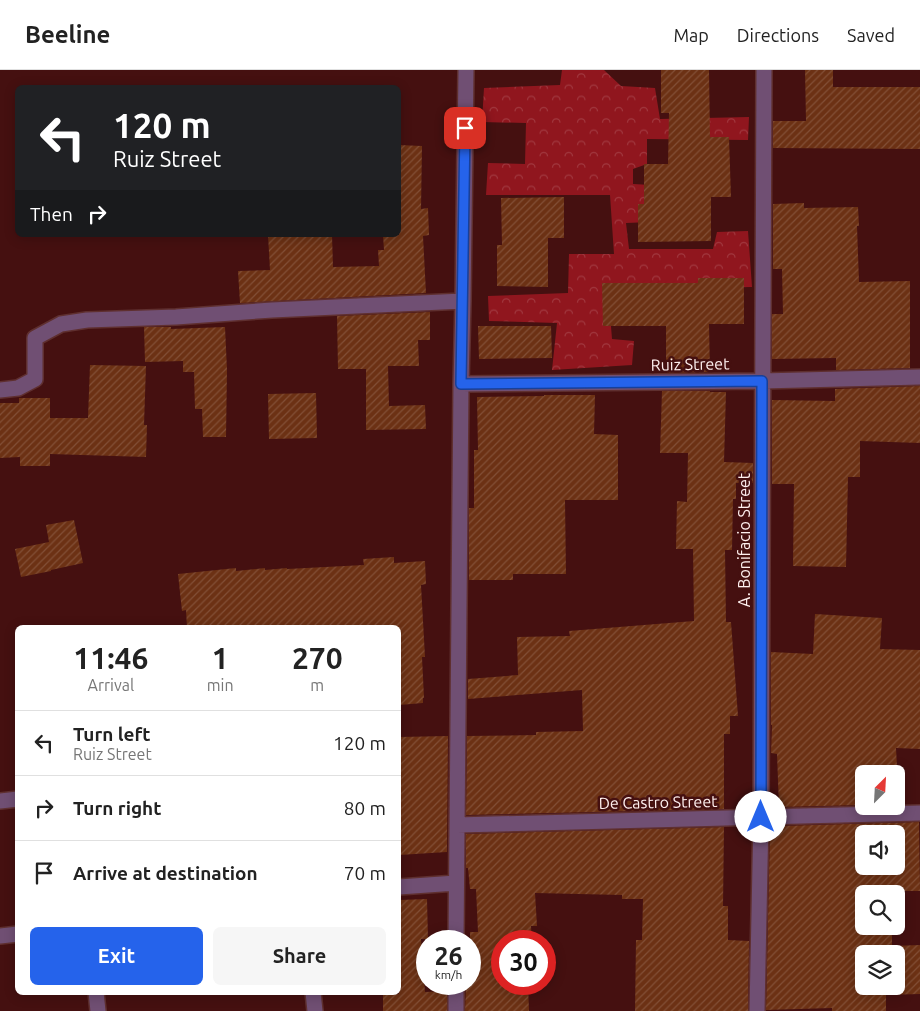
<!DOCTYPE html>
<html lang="en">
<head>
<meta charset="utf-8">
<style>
  body { margin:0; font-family:Ubuntu,sans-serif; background:#f6f6f6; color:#222; height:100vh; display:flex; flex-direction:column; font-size:19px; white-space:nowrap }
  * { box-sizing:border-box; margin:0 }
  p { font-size:16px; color:#767676 }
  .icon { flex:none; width:28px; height:28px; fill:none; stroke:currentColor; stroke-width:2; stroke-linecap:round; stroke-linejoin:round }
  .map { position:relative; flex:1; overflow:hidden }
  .details { position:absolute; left:15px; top:555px; width:386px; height:370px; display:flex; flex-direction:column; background:#fff; border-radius:8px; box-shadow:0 2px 12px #0003 }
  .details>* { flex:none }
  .banner { position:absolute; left:15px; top:15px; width:386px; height:152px; border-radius:8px; box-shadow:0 2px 12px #0003; background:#202124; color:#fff; overflow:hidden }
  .needle { width:32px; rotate:24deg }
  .fabs { position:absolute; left:855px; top:695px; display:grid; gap:10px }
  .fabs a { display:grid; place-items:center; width:50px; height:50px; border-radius:8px; background:#fff; box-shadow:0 2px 12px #0003; font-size:25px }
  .speed { position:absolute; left:416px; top:860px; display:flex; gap:10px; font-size:25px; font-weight:700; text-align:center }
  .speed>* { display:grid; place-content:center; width:65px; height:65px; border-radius:50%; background:#fff; box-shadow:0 2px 12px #0003; line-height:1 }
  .speed small { font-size:12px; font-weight:400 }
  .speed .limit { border:8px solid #d22; background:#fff; color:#111 }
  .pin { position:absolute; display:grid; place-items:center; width:42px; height:42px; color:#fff; margin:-21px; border-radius:10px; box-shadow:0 2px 8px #0006 }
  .me { position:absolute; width:55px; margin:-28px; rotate:0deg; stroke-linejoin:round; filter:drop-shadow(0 0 4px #0008) }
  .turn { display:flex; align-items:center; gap:18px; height:105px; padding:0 15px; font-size:22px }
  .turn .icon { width:65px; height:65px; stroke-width:2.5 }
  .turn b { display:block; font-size:35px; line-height:42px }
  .then { display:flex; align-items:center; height:48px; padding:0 15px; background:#0003; gap:10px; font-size:19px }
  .eta { display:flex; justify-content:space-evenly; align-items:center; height:85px; text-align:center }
  .eta b { font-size:30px; font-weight:600; line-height:35px }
  .action { display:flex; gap:10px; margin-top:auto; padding:10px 15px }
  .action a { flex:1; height:58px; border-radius:8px; background:#2563eb; color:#fff; font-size:20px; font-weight:600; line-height:58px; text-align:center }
  .action a+a { background:#f6f6f6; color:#222 }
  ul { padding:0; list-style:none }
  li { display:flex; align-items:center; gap:15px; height:65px; padding:0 15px; border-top:1px solid #e0e0e0 }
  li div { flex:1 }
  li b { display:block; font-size:19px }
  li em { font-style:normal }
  header { display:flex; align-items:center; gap:30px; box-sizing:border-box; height:70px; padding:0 25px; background:#fff; border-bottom:1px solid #e0e0e0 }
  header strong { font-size:24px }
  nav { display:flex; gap:28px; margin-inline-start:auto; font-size:18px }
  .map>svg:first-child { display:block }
  .forest { fill:url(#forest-crowns) }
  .building { fill:url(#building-hatch); fill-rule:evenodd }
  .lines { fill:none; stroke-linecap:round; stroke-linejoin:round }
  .minor-casing { stroke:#5f2f2f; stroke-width:18 }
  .minor { stroke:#704f73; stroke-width:15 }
  .route-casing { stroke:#184099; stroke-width:12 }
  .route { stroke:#2563eb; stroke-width:9 }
  .labels { text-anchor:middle; stroke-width:5; stroke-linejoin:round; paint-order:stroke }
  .street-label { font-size:16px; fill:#feefee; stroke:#451010 }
</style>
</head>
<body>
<header>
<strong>Beeline</strong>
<nav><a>Map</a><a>Directions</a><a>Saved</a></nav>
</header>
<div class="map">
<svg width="920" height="941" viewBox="0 0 920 941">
  <defs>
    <pattern id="forest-crowns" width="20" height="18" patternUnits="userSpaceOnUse" patternTransform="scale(1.25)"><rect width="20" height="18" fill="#90161e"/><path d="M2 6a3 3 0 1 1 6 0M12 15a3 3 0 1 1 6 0" fill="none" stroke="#a1383f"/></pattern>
    <pattern id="building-hatch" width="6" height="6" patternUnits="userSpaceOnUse" patternTransform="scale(1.25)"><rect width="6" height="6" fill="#6c3114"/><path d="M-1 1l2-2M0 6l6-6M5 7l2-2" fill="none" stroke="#824f36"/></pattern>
  </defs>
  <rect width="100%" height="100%" fill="#451010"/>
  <path class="forest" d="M562,0H604L621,16L655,18L660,49L749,47L748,70L647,69V94L633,99V114L651,115L650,152L626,153L629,179H713L717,162L748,161L752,217L608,219L612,269L634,271L632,295L552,300L557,253L489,251L488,226L568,223L569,184H614L610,125H486L488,93L525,94L526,53L482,52L484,18L560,15Z"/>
  <path class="building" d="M661,0H709L710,67H729L731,127H711V171L638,172V134H644V94H668L669,43H661Z
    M805,0H833V17H920V79L773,78V51H806Z
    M399,75L422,76L421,139L428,138L429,165L423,166L426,223L240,233L238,201L270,200L268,165H332L333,197L379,196L378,180H384L383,165H399Z
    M564,127V168H548V217L497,216V175H502L501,128Z
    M804,133V138L858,137L859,156H857L859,212L910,211V298L836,300V288L772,289V244H783L782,199H773V134Z
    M698,208H744V254H709L710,302L666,303V256H603L602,213H698Z
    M430,242V270H418L419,296H388L389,336L425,335L426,359L366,360V299H338L337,246Z
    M478,256H551L552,288L479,289Z
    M144,257H171V259L225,257L227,300L226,367H203L202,339H195L194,302H183V291L145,292Z
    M90,295L146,296L144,355H147L146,387L50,384V396H20V387L0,388V333H19V328H50V348H88Z
    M920,316V373L860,371V407H848L846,497L793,496L794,414H772V330L835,331V319Z
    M662,321H710V322H726L724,392L753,393V413H736V429H733L732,480H725L726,552H731L738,646H730V664H724V739L466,745L467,666L536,665V662L583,661L582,620L468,629V609L518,605L517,567L570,566L569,561L694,551L693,479H676L677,431L687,432L688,383H660Z
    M316,323L317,368L269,369L268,324Z
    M544,325H595L594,364L618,365V430H565L566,504H513V510H469V438H474V380H478L477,327L544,326Z
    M74,450L83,493L51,500V501L21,507L15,479L49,472L46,455Z
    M394,487V493L425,491L426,514L421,515L425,587H422L424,628H423V633L399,635V558H187L186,540L182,541L178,504L236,498V501L265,498V500L287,498V499L364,495L363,489Z
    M815,544L882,548L880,579L920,580V679L896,678L899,734H896V704H864V735L779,737L777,684L771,683L772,655H771V582L813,584Z
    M448,666L447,782L399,785V667Z
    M919,752L920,821H891V824H864V856H892V876L920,875V924L886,925V941H832V938L766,940L770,758H780V756ZM864,764H896V796H864ZM864,884H896V916H864Z
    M724,757L723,836H728V870L749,871L748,941H635L636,870H642L643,829H622V825L535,823L537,856H531L532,871H502V914H528L529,941H465L466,914H470V862H478L476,819H470L468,798H466V764Z
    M427,829L428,869H421L425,922L447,921V941H383V925L399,924V830Z"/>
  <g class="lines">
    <defs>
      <path id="minor" d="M461,314L762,311L920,307
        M0,320L18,318L35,309V268L61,254L87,250L176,247L272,240L463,231
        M0,731L18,729
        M457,755L920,743
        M399,817L456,813
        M0,866L18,864
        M456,871L461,314L463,231L466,0
        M96,922L98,941
        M313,922L315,941
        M456,941V914
        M757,941L761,747L764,0"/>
    </defs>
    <use href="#minor" class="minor-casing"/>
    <use href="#minor" class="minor"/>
  </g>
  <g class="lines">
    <defs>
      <path id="route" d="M465,58L461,314L762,311L761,747"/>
    </defs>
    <use href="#route" class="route-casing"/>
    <use href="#route" class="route"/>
  </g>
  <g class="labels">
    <g class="street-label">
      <text transform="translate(690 294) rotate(-1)" y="6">Ruiz Street</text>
      <text transform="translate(744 470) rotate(-90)" y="6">A. Bonifacio Street</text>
      <text transform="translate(658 732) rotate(-1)" y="6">De Castro Street</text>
    </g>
  </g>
</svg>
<div class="fabs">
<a><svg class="needle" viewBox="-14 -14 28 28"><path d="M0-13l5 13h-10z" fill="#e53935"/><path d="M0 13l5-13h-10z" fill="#767676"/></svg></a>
<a><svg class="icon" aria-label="sound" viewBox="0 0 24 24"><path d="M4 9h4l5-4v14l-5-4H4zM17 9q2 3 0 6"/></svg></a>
<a><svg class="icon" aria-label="search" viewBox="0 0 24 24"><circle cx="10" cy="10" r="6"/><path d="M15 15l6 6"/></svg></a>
<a><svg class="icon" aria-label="layers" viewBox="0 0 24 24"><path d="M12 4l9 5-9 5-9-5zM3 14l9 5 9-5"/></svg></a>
</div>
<div class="speed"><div>26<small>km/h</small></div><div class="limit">30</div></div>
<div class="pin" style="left:465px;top:58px;background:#d93025"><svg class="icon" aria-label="arrive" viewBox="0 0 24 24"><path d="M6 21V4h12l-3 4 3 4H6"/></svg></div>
<svg class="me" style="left:761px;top:747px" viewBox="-20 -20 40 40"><circle r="19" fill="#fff"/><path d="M0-13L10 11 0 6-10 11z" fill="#2563eb"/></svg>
<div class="banner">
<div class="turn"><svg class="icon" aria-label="left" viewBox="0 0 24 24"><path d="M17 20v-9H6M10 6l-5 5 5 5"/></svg><div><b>120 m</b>Ruiz Street</div></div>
<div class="then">Then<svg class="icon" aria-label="right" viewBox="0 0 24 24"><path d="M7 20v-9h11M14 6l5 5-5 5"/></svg></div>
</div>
<section class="details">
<div class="eta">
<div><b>11:46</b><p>Arrival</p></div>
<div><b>1</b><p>min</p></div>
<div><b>270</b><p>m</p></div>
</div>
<ul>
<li><svg class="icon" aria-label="left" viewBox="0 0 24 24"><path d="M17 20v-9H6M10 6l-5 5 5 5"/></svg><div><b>Turn left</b><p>Ruiz Street</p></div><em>120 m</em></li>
<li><svg class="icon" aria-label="right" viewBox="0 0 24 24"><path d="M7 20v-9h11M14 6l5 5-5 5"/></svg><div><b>Turn right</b></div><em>80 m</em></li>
<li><svg class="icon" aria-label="arrive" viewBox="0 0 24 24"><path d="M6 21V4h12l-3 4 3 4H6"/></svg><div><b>Arrive at destination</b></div><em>70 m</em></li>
</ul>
<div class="action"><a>Exit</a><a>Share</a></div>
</section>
</div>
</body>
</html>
